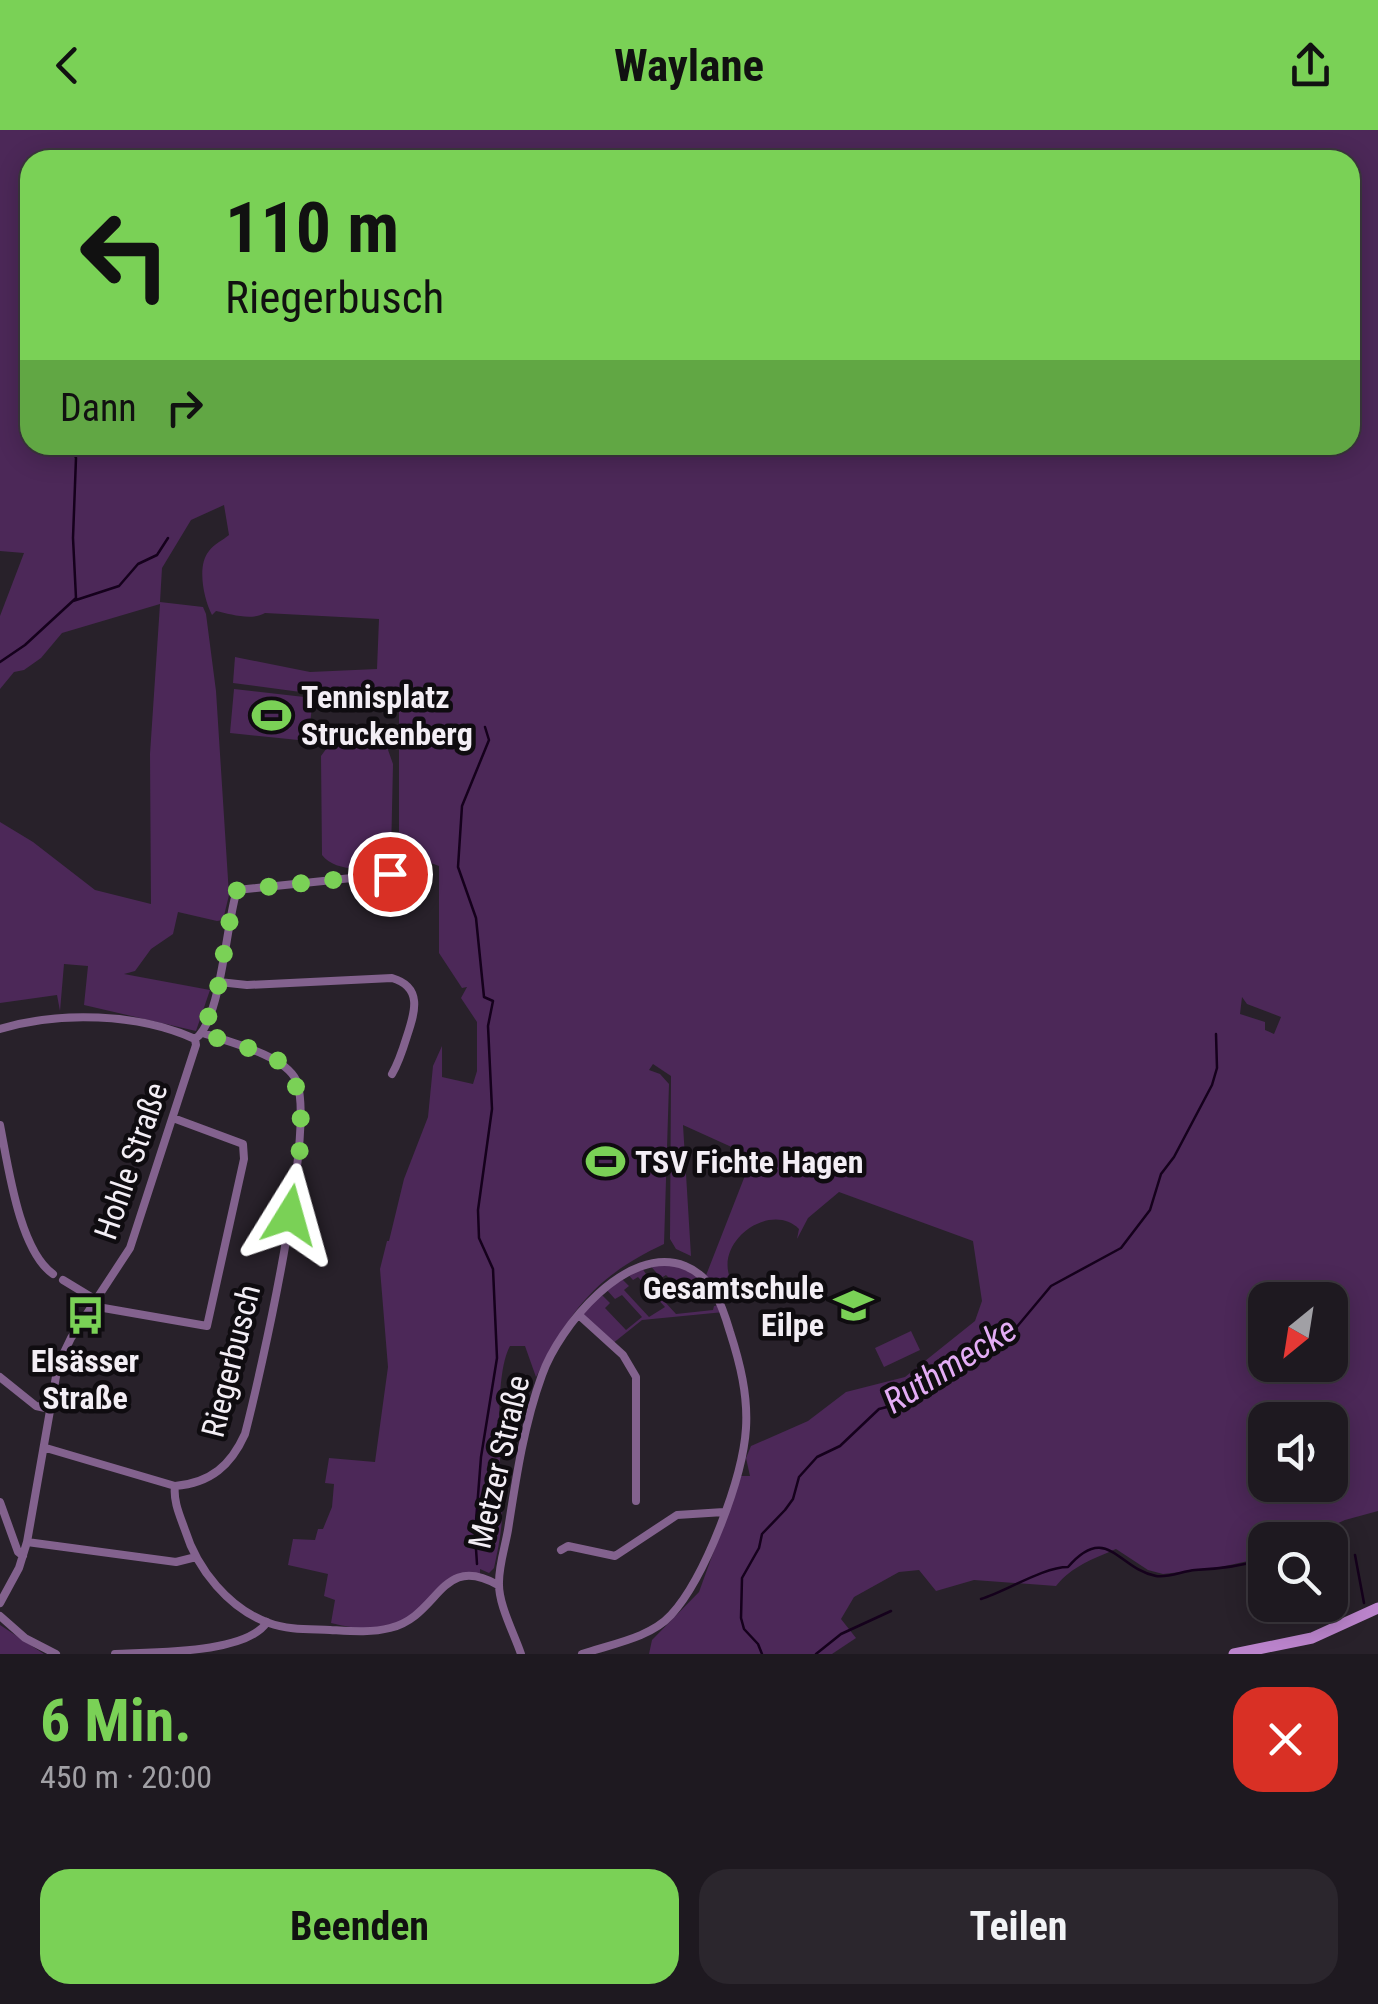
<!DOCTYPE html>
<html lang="de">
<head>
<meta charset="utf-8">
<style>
  body { margin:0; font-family:"Roboto Condensed",sans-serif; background:#2b262d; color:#f1f3f6; height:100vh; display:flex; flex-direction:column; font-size:38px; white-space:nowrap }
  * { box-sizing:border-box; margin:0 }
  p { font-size:32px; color:#a1a0a5 }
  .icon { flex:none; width:55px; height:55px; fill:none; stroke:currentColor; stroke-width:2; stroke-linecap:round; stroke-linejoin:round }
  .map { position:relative; height:1524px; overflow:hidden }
  .panel { display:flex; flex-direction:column; background:#1e1920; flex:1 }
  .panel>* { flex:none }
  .top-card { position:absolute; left:20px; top:20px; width:1340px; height:305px; border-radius:30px; box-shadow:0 5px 25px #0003,0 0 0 2px #3c383e; background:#7ad156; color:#111; overflow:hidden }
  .needle { width:65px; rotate:210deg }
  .controls { position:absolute; left:1248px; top:1152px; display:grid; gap:20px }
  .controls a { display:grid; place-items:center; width:100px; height:100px; border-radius:20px; background:#1e1920; box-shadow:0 5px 25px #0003,0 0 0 2px #3c383e; font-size:50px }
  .pin { position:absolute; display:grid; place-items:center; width:85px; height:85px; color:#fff; margin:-42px; border:5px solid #fff; border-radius:50%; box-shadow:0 2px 10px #0007 }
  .me { position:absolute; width:110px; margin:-55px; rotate:8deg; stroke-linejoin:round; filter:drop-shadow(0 0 8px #0008) }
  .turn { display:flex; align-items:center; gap:35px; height:210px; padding:0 40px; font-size:45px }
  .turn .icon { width:130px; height:130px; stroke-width:2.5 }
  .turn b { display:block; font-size:70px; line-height:85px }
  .then { display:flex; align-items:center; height:95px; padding:0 40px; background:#0003; gap:20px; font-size:38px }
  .round { display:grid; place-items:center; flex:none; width:105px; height:105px; border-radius:30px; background:#2b262d }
  .overview { display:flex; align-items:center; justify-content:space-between; height:170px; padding:0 40px }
  h1 { font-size:60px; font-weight:700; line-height:75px; color:#7ad156 }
  .action { display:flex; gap:20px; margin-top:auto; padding:20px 40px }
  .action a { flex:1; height:115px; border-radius:30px; background:#7ad156; color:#111; font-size:40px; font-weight:700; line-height:115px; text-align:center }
  .action a+a { background:#2b262d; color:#f1f3f6 }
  header { display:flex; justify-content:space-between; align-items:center; height:130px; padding:0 40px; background:#7ad156; color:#111; font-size:45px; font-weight:700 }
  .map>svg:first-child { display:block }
  .green { fill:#4c2858; fill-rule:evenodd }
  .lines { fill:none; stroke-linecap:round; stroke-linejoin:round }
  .stream { stroke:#15011c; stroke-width:2.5 }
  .minor { stroke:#83628e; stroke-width:8 }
  .secondary { stroke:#bb84cc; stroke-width:11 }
  .route { stroke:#7ad156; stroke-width:18; stroke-dasharray:0 32.4 }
  .labels { text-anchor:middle; stroke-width:9; stroke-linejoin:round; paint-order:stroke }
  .poi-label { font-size:32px; font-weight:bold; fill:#f3eef5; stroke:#0f0c10; text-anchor:start }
  .street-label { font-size:32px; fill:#f3eef5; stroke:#0f0c10 }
  .water-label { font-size:35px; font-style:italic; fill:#e3acf5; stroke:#0f0c10 }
</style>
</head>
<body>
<header><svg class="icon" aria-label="back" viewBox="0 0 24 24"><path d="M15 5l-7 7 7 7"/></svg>Waylane<svg class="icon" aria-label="share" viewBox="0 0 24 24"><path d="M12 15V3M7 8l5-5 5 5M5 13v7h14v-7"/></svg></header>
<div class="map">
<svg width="1378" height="1524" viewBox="0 0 1378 1524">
  <rect width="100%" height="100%" fill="#28212a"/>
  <path class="green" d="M0,0H1378V1381L1345,1390L1300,1410H1265V1427L1262,1428L1216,1438L1163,1444L1148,1440L1116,1419C1093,1429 1072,1436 1056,1456L974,1450L936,1461L919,1440L899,1442L854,1467L841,1489L856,1508L832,1524H649L652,1510L699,1462L741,1346H750L746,1328L751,1316L808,1291L846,1262L905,1247L975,1191L982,1171L973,1111L839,1062L808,1088L797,1109L799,1099C772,1072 718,1108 729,1145L714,1161L718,1166L701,1169L700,1164L684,1163L666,1145L661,1148L648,1133L670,1132L705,1148L746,1043L747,1024L683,995L691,1126L676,1119L670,1109L671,946L653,934L649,940L660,944L669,954L664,1114C594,1147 571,1180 536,1247L525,1216H510C493,1247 501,1339 502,1377C503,1397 498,1419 494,1438L489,1443L480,1439V1446L456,1447C413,1489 395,1509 331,1493L335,1470L324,1466L328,1444L288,1435L293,1409L315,1410L318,1399H323L332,1377L334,1354L325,1353L329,1328L375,1332L388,1237L380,1139L387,1111H389L404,1049L428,987L433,936L442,916V947L473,954L477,941V892L461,868L467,857L462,858L439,823V736L431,733L399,736V559L309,560L308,563L233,553L235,527L310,542L377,539L379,489L265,483C251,491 230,484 216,481L212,485C203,467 197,435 209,421C214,414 223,410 229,405L224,375L191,390L162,438L160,472L203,477L206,484L216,561L229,765L223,790L217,791L178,782L173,804L151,819L135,841L124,844L210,860L196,901L84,875L88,836L64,834L60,881L57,865L0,873V692L33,712L95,760L151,774L150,624L160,474L62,503L41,528L24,540L14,542L0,559V486L24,423L0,421ZM30,30H1350V315H30V183L18,175L20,165L30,160ZM1242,867L1247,874L1281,887L1274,904L1265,900V892L1240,884ZM1265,1170H1330V1235H1265ZM1265,1290H1330V1355H1265Z
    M234,559L313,568L308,611L230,603Z
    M353,605H363L387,617L393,634L391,725C376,743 336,743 322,725L321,626L329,615Z
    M640,1135L646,1144L642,1147L676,1184L713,1180L714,1176L721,1175L724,1182L642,1190L612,1214L580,1186L600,1163L610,1173L605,1178L626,1200L642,1187L622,1165L615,1169L605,1158L618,1145L629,1156L624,1160L649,1187L665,1177L638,1147L633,1150L625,1141Z
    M911,1201L920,1220L884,1237L875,1218Z
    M0,1495L44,1524H0Z"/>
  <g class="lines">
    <path class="stream" d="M73,471L119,456L138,434L157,425L168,408
      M0,532L25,515L76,468L73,408L76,328L71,315
      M1355,1425L1364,1473
      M477,1434L475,1404L481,1327L497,1228L493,1139L479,1108L478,1080L492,979L488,896L493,871L484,867L476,788L458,737L462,676L489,610L485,597
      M981,1469C1007,1461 1043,1437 1068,1437C1107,1392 1118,1439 1156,1446C1168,1448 1183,1441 1195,1440C1219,1439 1242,1436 1265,1429
      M762,1524L758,1514L744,1499L741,1488L742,1448L759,1418L762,1404L785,1380L793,1369L799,1347L817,1327L840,1316L879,1279L887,1277L971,1217L1010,1205L1051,1156L1121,1118L1150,1080L1161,1044L1174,1027L1212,955L1217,938L1216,904
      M816,1524L841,1504L891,1481"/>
    <path class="minor" d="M219,852L247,855L392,848C423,857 415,882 407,906C403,919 399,932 392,944
      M0,899C59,881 138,883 195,909
      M0,995C8,1035 19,1120 53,1144
      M63,1150L96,1170
      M92,1176L207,1196L244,1029L243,1014L173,988
      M580,1186L623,1225L636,1247V1371
      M0,1247L36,1276L50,1279
      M46,1318L175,1356C173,1371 180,1386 185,1400C197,1439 229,1479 269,1493C288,1500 310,1499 330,1500C349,1501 371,1503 390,1498C440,1486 440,1422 498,1455
      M175,1356C211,1353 231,1335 245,1304C260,1246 317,996 296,950C284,925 229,912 203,903
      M0,1372L18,1422L23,1426
      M27,1412L176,1432L196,1427
      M561,1420L568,1416L615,1426L677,1385L724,1382
      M0,1473L19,1438L27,1412L58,1235L71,1208L130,1118L196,915L195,909C221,892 226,793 237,760L390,744
      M0,1486L25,1508L56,1524
      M115,1524C153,1522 247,1524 267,1492
      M521,1524C514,1503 498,1474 499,1452C499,1435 505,1417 508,1400C516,1348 524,1294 542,1245C559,1197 627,1113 685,1136C713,1147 722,1175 730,1202C740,1233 748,1265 746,1298C743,1348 705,1448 671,1485C650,1508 611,1514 582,1524"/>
    <path class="secondary" d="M1234,1524L1312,1508L1378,1478"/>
  </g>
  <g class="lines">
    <path class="route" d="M290,1085C297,1047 316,952 277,930C261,920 223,911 203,903L218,857L233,772L237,760L390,744"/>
  </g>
  <defs>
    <symbol id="stadium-bare" viewBox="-9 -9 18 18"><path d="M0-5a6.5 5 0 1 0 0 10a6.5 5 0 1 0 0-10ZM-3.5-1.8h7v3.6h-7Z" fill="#7ad156" stroke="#0f0c10" stroke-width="2.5" paint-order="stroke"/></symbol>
    <symbol id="school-bare" viewBox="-9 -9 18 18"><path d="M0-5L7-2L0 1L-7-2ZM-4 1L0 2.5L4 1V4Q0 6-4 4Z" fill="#7ad156" stroke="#0f0c10" stroke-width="2.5" paint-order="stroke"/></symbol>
    <symbol id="bus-bare" viewBox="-9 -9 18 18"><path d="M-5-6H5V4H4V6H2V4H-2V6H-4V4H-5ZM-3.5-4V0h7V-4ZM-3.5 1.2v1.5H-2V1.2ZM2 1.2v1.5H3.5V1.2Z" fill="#7ad156" stroke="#0f0c10" stroke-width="2.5" paint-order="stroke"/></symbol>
  </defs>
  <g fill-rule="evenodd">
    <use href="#stadium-bare" x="244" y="558" width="55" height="55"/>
    <use href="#stadium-bare" x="578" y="1004" width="55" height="55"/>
    <use href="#school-bare" x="826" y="1148" width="55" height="55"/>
    <use href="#bus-bare" x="58" y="1158" width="55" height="55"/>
  </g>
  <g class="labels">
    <g class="poi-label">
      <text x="301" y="578">Tennisplatz<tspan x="301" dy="37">Struckenberg</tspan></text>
      <text x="635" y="1043">TSV Fichte Hagen</text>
      <text x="824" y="1169" text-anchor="end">Gesamtschule<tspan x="824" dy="37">Eilpe</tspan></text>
      <text x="85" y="1242" text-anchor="middle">Elsässer<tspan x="85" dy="37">Straße</tspan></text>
    </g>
    <g class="street-label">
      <text transform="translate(131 1031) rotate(-71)" y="11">Hohle Straße</text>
      <text transform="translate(231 1231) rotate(-76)" y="11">Riegerbusch</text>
      <text transform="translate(499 1332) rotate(-77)" y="11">Metzer Straße</text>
    </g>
    <g class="water-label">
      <text transform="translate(950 1235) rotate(-32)" y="12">Ruthmecke</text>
    </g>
  </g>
</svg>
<div class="controls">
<a><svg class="needle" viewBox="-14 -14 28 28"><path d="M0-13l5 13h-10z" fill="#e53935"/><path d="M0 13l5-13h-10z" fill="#a1a0a5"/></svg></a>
<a><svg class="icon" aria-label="sound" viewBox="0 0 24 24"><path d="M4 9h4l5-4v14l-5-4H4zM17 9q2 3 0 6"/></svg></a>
<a><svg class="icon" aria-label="search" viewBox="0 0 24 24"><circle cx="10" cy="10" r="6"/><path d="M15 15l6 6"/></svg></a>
</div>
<div class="pin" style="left:390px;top:744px;background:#d93025"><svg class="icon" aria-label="arrive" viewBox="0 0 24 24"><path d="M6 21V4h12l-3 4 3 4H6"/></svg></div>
<svg class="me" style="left:290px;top:1085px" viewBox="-20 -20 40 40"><path d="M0-17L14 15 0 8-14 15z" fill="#7ad156" stroke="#fff" stroke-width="4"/></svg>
<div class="top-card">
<div class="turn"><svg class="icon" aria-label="left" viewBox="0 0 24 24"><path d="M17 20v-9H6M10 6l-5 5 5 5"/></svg><div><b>110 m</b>Riegerbusch</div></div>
<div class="then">Dann<svg class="icon" aria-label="right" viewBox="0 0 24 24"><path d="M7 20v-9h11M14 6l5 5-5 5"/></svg></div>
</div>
</div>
<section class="panel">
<div class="overview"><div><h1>6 Min.</h1><p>450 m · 20:00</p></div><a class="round" style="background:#d93025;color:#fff"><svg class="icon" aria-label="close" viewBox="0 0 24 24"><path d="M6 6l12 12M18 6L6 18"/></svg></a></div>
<div class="action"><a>Beenden</a><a>Teilen</a></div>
</section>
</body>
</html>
